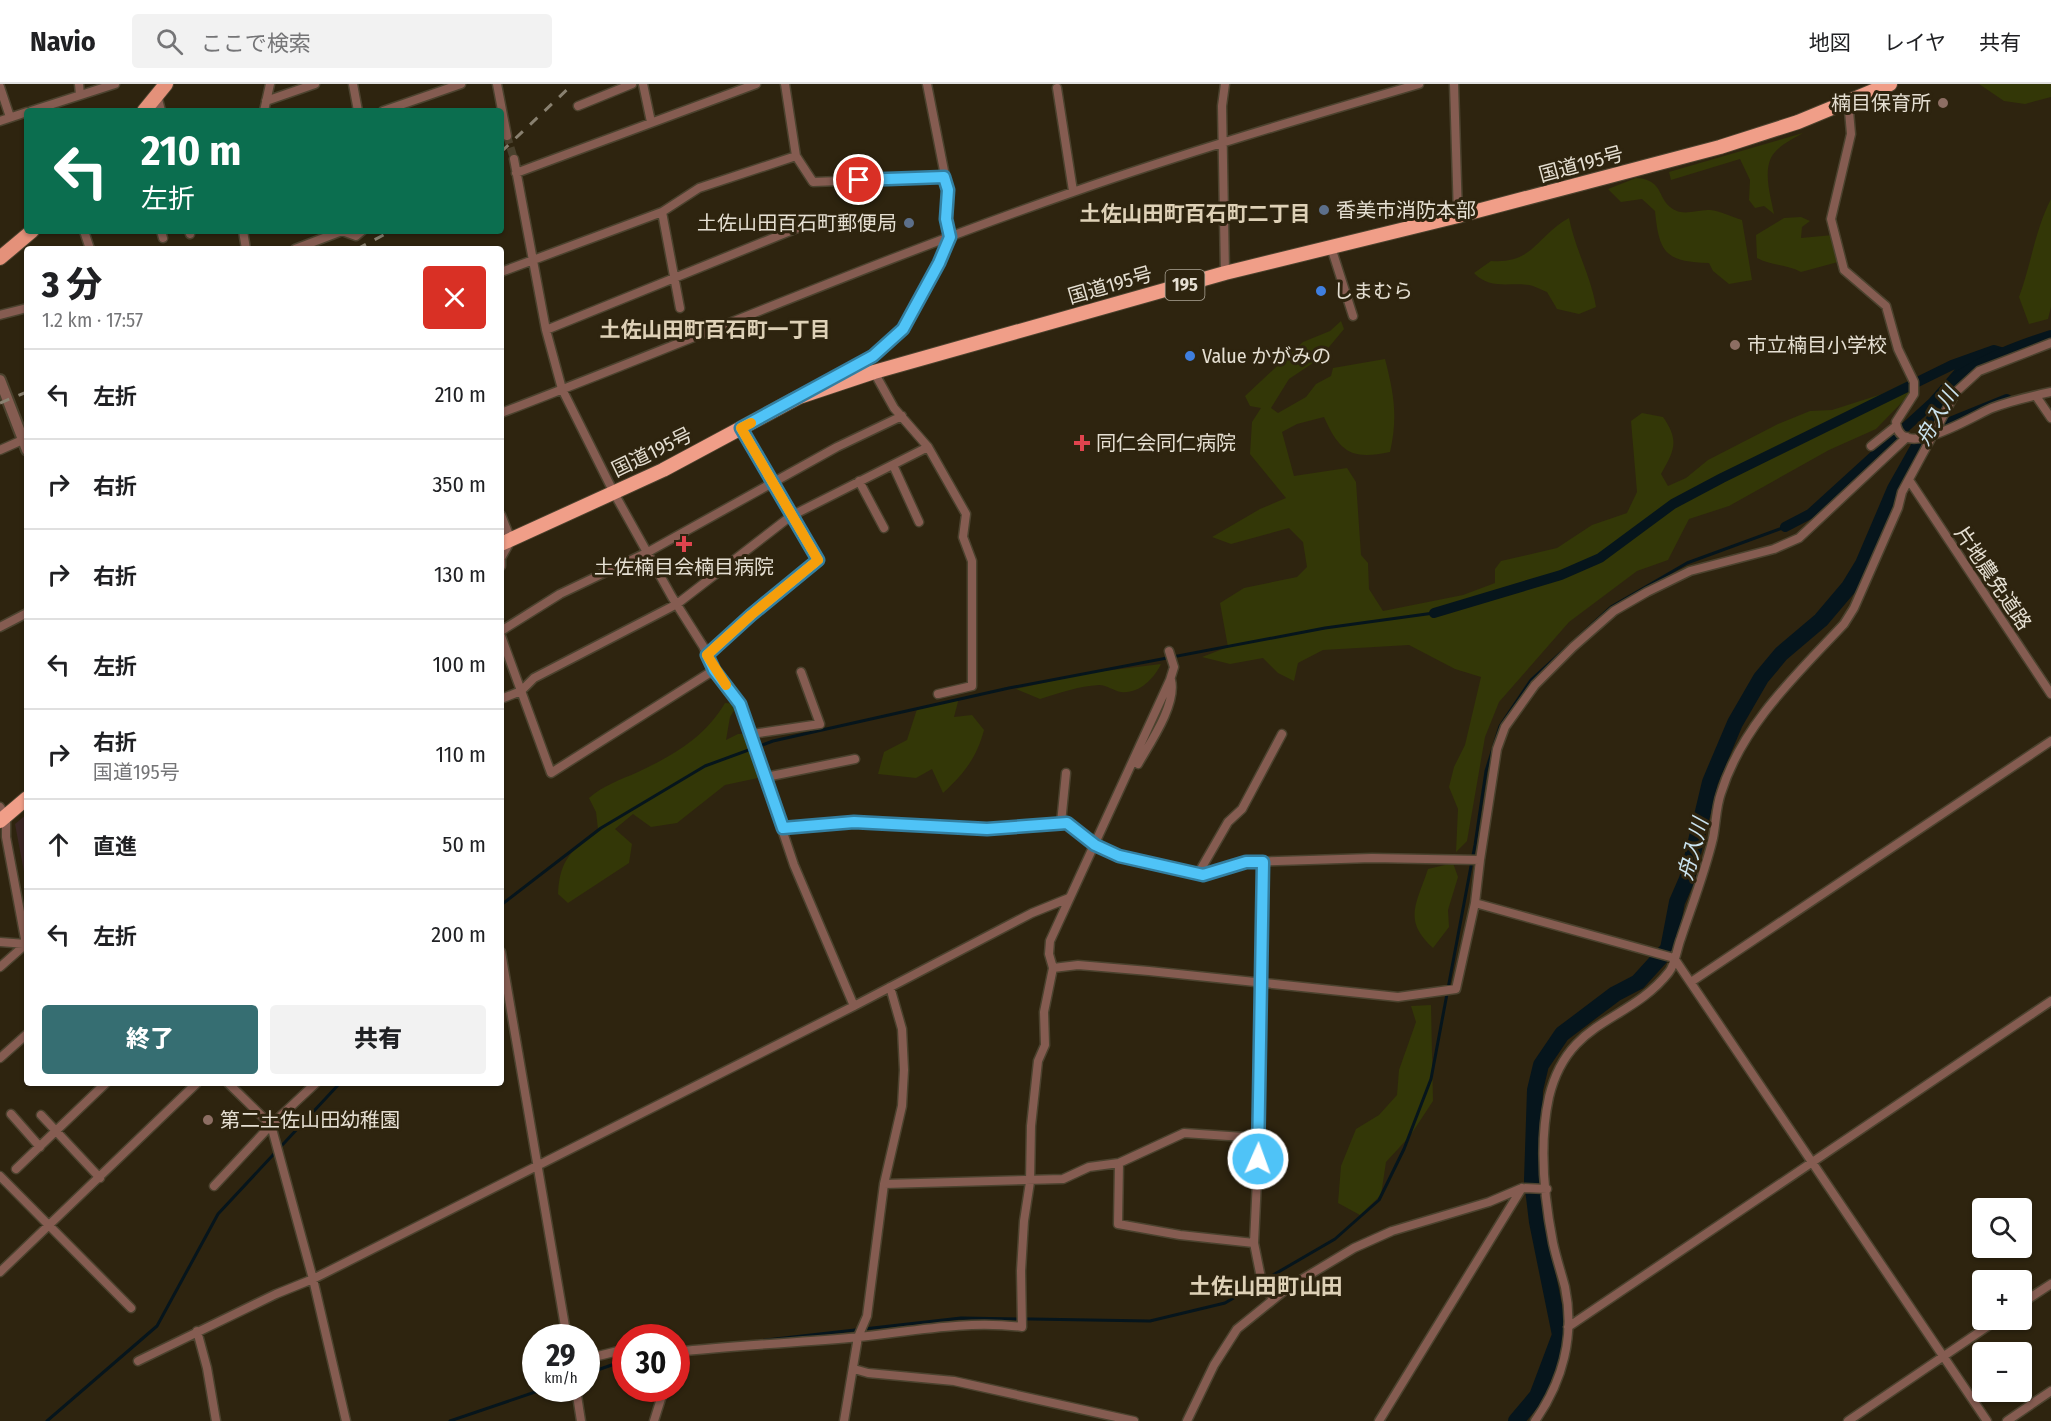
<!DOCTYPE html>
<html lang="ja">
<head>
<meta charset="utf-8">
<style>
  body { margin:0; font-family:"Fira Sans Condensed","Noto Sans JP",sans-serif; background:#f2f2f2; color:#202124; height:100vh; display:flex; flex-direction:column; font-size:22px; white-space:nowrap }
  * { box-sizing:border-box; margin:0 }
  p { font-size:20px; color:#757577 }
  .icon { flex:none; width:33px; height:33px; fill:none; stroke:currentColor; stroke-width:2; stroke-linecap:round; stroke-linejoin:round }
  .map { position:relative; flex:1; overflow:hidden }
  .drawer { position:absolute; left:24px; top:162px; width:480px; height:840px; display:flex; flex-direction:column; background:#fff; border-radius:6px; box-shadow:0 2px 4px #0004 }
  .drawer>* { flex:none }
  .hud { position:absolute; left:24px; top:24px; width:480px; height:126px; border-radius:6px; box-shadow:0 2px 4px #0004; background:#0b6e4f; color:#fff; overflow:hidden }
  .buttons { position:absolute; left:1972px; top:1114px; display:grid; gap:12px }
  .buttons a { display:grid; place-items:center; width:60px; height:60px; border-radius:6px; background:#fff; box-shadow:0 2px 4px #0004; font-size:30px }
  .speed { position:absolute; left:522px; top:1240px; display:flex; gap:12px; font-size:30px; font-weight:700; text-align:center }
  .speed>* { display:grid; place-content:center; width:78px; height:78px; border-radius:50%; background:#fff; box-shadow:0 2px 4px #0004; line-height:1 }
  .speed small { font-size:15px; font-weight:400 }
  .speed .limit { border:9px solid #d22; background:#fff; color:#111 }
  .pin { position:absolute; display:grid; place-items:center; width:51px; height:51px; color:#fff; margin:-26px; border:3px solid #fff; border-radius:50%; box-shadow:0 2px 6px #0007 }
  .me { position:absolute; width:66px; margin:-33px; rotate:2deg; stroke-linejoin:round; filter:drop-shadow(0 0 4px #0008) }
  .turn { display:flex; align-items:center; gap:21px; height:126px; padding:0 18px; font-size:27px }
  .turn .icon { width:78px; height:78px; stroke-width:2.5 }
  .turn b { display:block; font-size:42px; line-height:51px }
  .round { display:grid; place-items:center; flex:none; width:63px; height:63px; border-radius:6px; background:#f2f2f2 }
  .summary { display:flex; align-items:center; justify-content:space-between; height:102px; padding:0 18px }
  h1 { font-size:36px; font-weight:800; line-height:45px }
  .primary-button { display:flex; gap:12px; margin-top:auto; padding:12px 18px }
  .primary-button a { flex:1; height:69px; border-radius:6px; background:#366e72; color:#fff; font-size:24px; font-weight:800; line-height:69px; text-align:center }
  .primary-button a+a { background:#f2f2f2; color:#202124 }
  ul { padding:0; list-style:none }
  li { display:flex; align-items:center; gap:18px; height:90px; padding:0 18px; border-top:2px solid #e0e0e0 }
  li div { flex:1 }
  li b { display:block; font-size:22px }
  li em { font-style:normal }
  header { display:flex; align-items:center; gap:36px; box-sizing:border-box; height:84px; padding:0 30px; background:#fff; border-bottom:2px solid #e0e0e0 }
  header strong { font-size:28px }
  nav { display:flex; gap:33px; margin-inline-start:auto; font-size:21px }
  .search { width:420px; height:54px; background:#f2f2f2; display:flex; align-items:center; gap:15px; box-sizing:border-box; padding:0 21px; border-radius:6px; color:#757577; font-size:22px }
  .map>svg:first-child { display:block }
  .education { fill:#3b2724 }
  .green { fill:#333707 }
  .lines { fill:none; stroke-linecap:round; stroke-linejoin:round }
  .stream { stroke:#06151c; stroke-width:3 }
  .canal { stroke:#06151c; stroke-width:10 }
  .river { stroke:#06151c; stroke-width:16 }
  .minor-tunnel { stroke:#49402c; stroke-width:8; stroke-dasharray:8 4; stroke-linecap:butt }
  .minor-casing { stroke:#4b422e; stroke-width:11 }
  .tertiary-casing { stroke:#4b422e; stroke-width:14 }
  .primary-casing { stroke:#4b422e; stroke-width:16 }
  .trunk-casing { stroke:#4b422e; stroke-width:16 }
  .minor { stroke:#855c51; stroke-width:8 }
  .tertiary { stroke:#855c51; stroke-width:10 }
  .primary { stroke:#e4917a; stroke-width:14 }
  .trunk { stroke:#f09e88; stroke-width:14 }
  .rail { stroke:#898170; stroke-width:3; stroke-dasharray:10 10; stroke-linecap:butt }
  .route-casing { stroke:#337fa1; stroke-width:15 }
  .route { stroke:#4fc3f7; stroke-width:10 }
  .slow { stroke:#f59e0b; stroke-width:10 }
  .education-dot { fill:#8d6e63; stroke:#2e240f; stroke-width:2 }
  .service-dot { fill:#5c6f8a; stroke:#2e240f; stroke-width:2 }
  .shop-dot { fill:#3f7fe0; stroke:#2e240f; stroke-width:2 }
  .health-dot { fill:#e0444e; stroke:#2e240f; stroke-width:2 }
  .labels { text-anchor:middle; stroke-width:6; stroke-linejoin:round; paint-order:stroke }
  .shield { fill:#2e240f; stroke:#aea798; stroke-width:1.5 }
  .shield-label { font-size:18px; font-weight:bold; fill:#e5dfd2 }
  .poi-label { font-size:20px; fill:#e5dfd2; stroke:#2e240f; text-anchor:start }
  .street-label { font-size:20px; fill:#e5dfd2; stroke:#2e240f }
  .neighbourhood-label { font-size:21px; font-weight:bold; fill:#ded1b7; stroke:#2e240f }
  .water-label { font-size:21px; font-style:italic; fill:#cae3ef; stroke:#2e240f }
  .quarter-label { font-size:22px; font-weight:bold; fill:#ded1b7; stroke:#2e240f }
</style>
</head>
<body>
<header>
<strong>Navio</strong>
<div class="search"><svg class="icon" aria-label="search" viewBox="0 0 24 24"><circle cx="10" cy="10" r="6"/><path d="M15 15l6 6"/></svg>ここで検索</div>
<nav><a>地図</a><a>レイヤ</a><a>共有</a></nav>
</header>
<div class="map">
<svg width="2051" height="1337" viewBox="0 0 2051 1337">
  <rect width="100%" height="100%" fill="#2e240f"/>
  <path class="education" d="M27,730V804L15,740Z"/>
  <path class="green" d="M1979,0H2051V13L2025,20L2004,17Z
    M1803,49C1794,54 1782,60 1775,68C1761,83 1771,113 1774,130L1764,122L1755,124L1749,116L1750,96L1740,75L1671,96L1669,88Z
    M1636,94C1667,96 1655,118 1677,127C1687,131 1700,125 1710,126C1720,127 1732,133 1742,136L1752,196L1729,200L1713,187L1709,179C1666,178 1659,169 1655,127L1642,115L1621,118L1608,105Z
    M2051,115V223L2048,235L2029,240L2019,213C2031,181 2035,146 2051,115Z
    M1801,133L1810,137L1802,143L1801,154L1833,151L1838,178L1801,188C1786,180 1772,182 1757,174L1756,151L1784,134Z
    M1569,134C1575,165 1591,192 1596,223L1579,230L1557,225L1547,208C1542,206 1535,202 1529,201C1509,198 1490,206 1474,189L1491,177C1534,180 1536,152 1569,134Z
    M1341,237L1344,245L1319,275L1289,295L1271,324L1278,329L1306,313L1316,300L1331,292L1333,284L1385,275C1394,310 1398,333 1390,368C1352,376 1340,369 1324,333L1297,340L1282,348L1294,392L1347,384L1356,398L1361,471L1368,479L1369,505L1383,527L1463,511L1495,499V485L1501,477L1557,464L1592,441L1627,429L1637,408L1631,337L1642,329L1663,333C1680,357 1674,367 1661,390L1668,402L1686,394L1708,376L1778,340L1810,327L1832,326L1882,310L1908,297L1909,311L1876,345L1829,366L1729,422L1689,435L1668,476L1637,487L1569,538L1499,618L1485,653L1467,757L1456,768L1458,725L1449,703L1454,683L1465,661L1481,593L1455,585L1409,561L1323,566L1298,579L1294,597L1278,589L1263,574L1230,580L1202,573L1228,563L1220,519L1244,504L1297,493L1307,483L1303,458L1289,444L1231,460L1212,453L1260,425L1286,414L1250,370L1252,338L1261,324L1250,322L1245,312L1303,258L1330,247Z
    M1161,580C1154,595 1139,610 1121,608C1114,607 1107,601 1099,601C1079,602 1059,609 1040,615L1016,605L1088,589Z
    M959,614L954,633L972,631L984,646C977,673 964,690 943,709L932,685L916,694L878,690L884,668L907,656L917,625Z
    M725,619L738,620L730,633L726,656L738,650H754L761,675L758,694L725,701L677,739L651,743L633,730L615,745L632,760L629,779L568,819L558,810C560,773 572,768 598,745L596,728L589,714C604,701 620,696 638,688C674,671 705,653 725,619Z
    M1453,779L1458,793L1448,826L1449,843L1433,864C1402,836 1417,819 1428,785Z
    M1431,921L1433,1017L1410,1052L1386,1078L1381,1111L1360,1131L1338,1119L1341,1082L1356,1045L1379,1031L1397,1011L1399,986L1416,938L1411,922Z"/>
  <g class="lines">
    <path class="stream" d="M501,821L601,744L705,682L773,657L1009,604L1325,544L1434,529
      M758,1257L961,1234L1150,1237L1225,1219L1335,1155L1379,1116L1404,1065L1431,995L1475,761L1486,687L1500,642L1531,596L1611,523L1687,479L1785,443
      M586,1290L626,1276
      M47,1337L157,1242L218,1130L340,999
      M450,1337L544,1305"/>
    <path class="canal" d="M1928,347L2007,315
      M1785,443L1810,430L1932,319L1960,287L1981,278
      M1434,529L1561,491L1600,474L1673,420L1722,394L1952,281L1994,266L2004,269"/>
    <path class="river" d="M1516,1337L1537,1312L1560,1251L1537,1138L1532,1096L1535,1006L1541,981L1562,950L1615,910L1638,898L1668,865L1677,818L1687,795L1710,698L1735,639L1761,594L1781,570L1821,536L1849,503L1863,480L1895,405L1956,297C1986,277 2017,265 2051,254"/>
    <path class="minor-tunnel" d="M507,52L514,75"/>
    <defs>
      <path id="minor" d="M79,0L80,11
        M353,0L358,27
        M497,0L507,52
        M643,0L651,38
        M785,0L796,72L813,98L944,93
        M1225,0L1222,22L1225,189
        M1454,0L1458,132
        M0,3L10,33
        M1057,4L1073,107
        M157,11L161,27
        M266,17L315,0
        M1845,18L1849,27L1851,50L1831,135L1844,186L1886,222L1898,265L1914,298V310L1896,338C1899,380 1976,330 1992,324C2010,317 2032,312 2051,308
        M578,22L632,0
        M31,27L115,0
        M264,27L270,0
        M383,27L461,0
        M0,37L27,28
        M514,75L546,246L562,305L614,409L672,513L703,562L714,586L740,620L794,781L854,922
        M516,89L756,0
        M662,128L680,224
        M84,147L90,165
        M161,147L163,154
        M189,147L190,150
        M243,147L246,165
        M1331,163L1353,232
        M295,165L342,147L356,152L362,147
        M501,188L662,128L699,104L796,72
        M0,231L27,224
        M546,246L810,139
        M874,288L894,324L928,363L966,430L963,453L972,477V602L938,610
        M823,300L873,272L903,245L939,179L949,153L946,135L948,107L927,0
        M2036,312L2051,334
        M501,329C692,256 880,175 1073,108C1187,68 1303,34 1419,0
        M1871,362L1896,342
        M0,366L27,354
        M893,381L919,438
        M1909,396L2051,610
        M859,397L884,444
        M501,431L511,456L501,474V482
        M0,543L27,529
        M501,547L560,510L648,468L837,363L902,332
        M501,552L551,689L714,586
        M1169,567L1174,583L1170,596L1050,857L1049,870L1053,884L1078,881L1149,887L1398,913L1456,905L1475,819
        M707,571L751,531L818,476L742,344
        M501,615L521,607L534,594L677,520L791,432L928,363
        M752,650L820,640L801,588
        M1138,680C1150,659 1177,620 1171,596
        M766,693L855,675
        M0,723L6,732V753L26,860L0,883
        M1061,739L1066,689
        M783,744L854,738L987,745L1067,739L1095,761L1119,772L1203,791L1246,778L1372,774L1480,776L1475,819L1674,874L1987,1337
        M1480,776L1497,665L1505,643L1535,601L1573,563L1614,527L1647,508L1690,487L1774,465L1799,454L1907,353
        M1263,778L1259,1054L1254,1159L1263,1204L1273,1214
        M1198,790L1228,738L1242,725L1282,650
        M0,858L26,860
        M501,868L567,1254
        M1691,898L2051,657
        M0,974L27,950
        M228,999L271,1041L313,1195L346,1337
        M11,1030L40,1063
        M41,1031L100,1094
        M1119,1079L1118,1140L1180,1151L1254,1159
        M16,1085L106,999
        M0,1092L131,1224
        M884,1100L1063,1095L1089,1083L1119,1079L1184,1049L1259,1054
        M214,1102L271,1041L316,999
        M0,1188L197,999
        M2022,1219L2051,1200
        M1568,1243L2051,917
        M197,1247L207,1284L216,1337
        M676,1268C737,1261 798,1259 859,1253C914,1247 967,1236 1022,1243L1021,1187L1024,1137L1030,1098L1031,1042L1038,977L1045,961L1044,928L1053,884
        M586,1275L626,1265
        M138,1277L276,1210L313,1195L854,922L1032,829L1069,814
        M854,1285L868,1289L954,1297L1134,1337
        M576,1305L581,1337
        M654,1337L664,1305
        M844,1337L858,1253L867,1232L884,1100L902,1022L904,986L902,945L890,903
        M1187,1337L1214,1281L1237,1245L1289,1203L1354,1164L1392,1147L1489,1118L1522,1104L1547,1105
        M1379,1337L1522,1104
        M1535,1337C1563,1297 1575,1251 1565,1203C1561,1188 1556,1173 1553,1159C1544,1113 1539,1059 1549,1013C1568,934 1628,940 1669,888C1675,881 1677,864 1681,854C1692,821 1705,788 1713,754C1716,739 1716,723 1721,709C1742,641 1797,590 1844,540L1854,524L1898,424L1902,408L1956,308L1979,287L2051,259
        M1848,1337L1997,1236
        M2007,1337L2051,1307"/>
      <path id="tertiary" d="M0,296L27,366"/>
      <path id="primary" d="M144,27L166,0
        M0,174L32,147"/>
      <path id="trunk" d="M501,460L663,386L799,313L874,288L1225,189L1458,132L1720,63L1798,38L1890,0
        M0,737L27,714"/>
    </defs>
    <use href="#minor" class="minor-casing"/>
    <use href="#tertiary" class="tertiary-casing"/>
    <use href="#primary" class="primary-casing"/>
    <use href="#trunk" class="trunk-casing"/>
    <use href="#minor" class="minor"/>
    <use href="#tertiary" class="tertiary"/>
    <use href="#primary" class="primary"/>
    <use href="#trunk" class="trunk"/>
    <path class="rail" d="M501,68L573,0
      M357,165L391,147
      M0,319L27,308"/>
  </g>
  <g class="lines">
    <defs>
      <path id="route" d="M859,96L944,93L948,106L946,135L950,153L939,179L903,245L873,272L741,344L818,476L751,531L707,571L714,586L740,620L783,744L854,738L987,745L1067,739L1095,761L1119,772L1203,791L1246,778H1263L1258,1075"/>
    </defs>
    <use href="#route" class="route-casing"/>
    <use href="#route" class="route"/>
    <path class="slow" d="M726,601L707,571L751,531L818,476L741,344L751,339"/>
  </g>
  <g class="education-dot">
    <circle cx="1943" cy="19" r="6"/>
    <circle cx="1735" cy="261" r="6"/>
    <circle cx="208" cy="1036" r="6"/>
  </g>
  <g class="service-dot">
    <circle cx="1324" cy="126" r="6"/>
    <circle cx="909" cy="139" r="6"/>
  </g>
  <g class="shop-dot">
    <circle cx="1321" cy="207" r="6"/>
    <circle cx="1190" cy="272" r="6"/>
  </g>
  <g class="health-dot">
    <path d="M1079 350h6v6h6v6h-6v6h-6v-6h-6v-6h6z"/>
    <path d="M681 451h6v6h6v6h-6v6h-6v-6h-6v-6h6z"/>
  </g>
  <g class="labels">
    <rect class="shield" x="1165.5" y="186" width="39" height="30" rx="4.5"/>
    <g class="shield-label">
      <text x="1185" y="207">195</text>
    </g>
    <g class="poi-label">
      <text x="1931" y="26" text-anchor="end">楠目保育所</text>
      <text x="1336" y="133">香美市消防本部</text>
      <text x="897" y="146" text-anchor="end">土佐山田百石町郵便局</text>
      <text x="1333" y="214">しまむら</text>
      <text x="1747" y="268">市立楠目小学校</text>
      <text x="1202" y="279">Value かがみの</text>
      <text x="1096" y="366">同仁会同仁病院</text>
      <text x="684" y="490" text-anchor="middle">土佐楠目会楠目病院</text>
      <text x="220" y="1043">第二土佐山田幼稚園</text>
    </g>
    <g class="street-label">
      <text transform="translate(1581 80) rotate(-15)" y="7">国道195号</text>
      <text transform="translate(1110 201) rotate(-16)" y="7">国道195号</text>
      <text transform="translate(652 368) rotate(-26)" y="7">国道195号</text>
      <text transform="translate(1993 494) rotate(56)" y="7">片地農免道路</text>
    </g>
    <g class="neighbourhood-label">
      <text x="1195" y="137">土佐山田町百石町二丁目</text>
      <text x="715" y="253">土佐山田町百石町一丁目</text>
    </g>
    <g class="water-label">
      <text transform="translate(1937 332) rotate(-60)" y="7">舟入川</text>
      <text transform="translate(1693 765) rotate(-75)" y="7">舟入川</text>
    </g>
    <g class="quarter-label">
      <text x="1266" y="1210">土佐山田町山田</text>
    </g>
  </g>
</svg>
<div class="buttons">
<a><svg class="icon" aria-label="search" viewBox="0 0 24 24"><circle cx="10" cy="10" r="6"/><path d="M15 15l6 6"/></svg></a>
<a>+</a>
<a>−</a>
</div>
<div class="speed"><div>29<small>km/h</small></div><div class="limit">30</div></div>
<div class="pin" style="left:859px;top:96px;background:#d93025"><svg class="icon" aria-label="arrive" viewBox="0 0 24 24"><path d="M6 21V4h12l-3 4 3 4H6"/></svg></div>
<svg class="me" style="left:1258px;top:1075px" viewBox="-20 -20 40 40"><circle r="17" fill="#4fc3f7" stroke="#fff" stroke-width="3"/><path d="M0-11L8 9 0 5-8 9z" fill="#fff"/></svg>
<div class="hud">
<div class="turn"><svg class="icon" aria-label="left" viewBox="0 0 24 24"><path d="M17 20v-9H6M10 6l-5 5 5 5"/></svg><div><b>210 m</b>左折</div></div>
</div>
<section class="drawer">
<div class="summary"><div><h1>3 分</h1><p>1.2 km · 17:57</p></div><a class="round" style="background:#d93025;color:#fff"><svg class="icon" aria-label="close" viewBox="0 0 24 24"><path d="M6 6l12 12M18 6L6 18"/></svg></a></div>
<ul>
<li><svg class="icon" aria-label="left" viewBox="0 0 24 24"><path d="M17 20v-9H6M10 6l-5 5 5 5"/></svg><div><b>左折</b></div><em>210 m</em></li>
<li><svg class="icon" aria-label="right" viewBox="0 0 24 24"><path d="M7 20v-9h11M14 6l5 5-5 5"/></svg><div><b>右折</b></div><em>350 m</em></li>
<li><svg class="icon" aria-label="right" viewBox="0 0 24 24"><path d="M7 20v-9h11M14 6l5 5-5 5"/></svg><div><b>右折</b></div><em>130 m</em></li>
<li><svg class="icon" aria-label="left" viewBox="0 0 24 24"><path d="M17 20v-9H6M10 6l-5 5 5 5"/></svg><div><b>左折</b></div><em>100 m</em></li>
<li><svg class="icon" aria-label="right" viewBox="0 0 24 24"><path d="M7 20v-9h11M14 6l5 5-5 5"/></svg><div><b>右折</b><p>国道195号</p></div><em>110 m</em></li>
<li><svg class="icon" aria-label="ahead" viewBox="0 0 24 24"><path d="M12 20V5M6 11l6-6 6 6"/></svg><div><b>直進</b></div><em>50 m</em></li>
<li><svg class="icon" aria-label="left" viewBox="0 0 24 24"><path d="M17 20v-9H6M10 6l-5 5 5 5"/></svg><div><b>左折</b></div><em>200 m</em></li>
</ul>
<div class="primary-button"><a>終了</a><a>共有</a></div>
</section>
</div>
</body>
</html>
